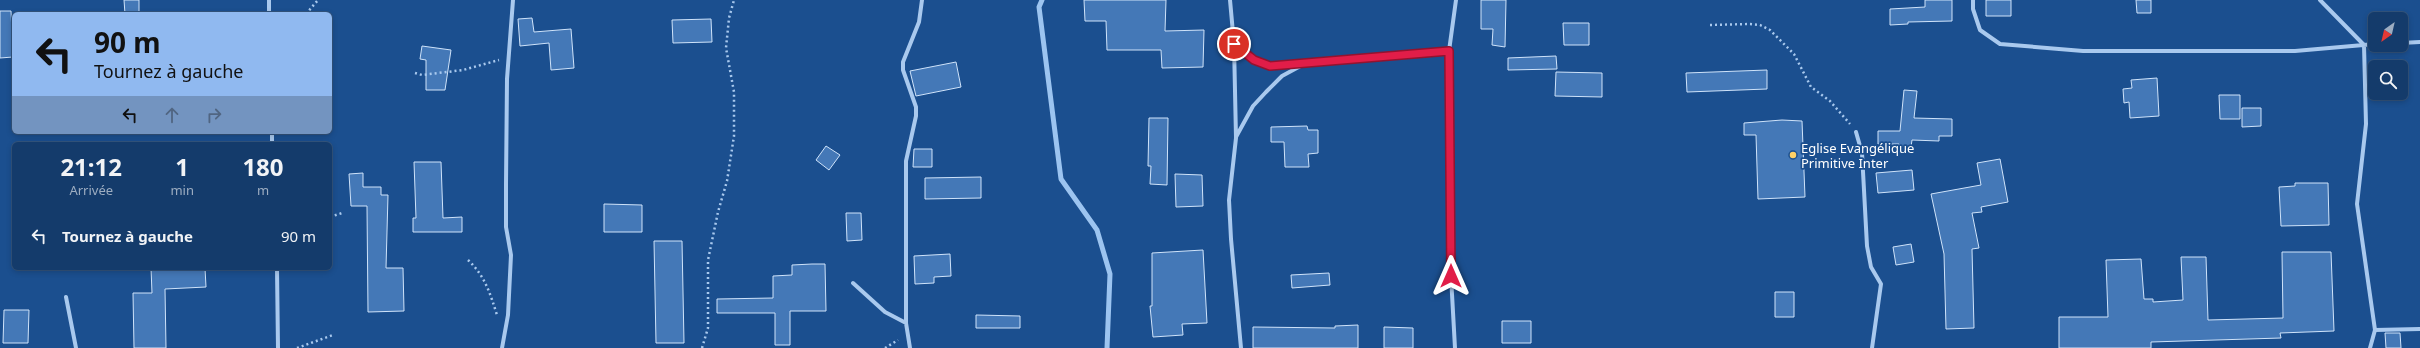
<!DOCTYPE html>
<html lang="fr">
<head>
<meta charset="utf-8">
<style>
  body { margin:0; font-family:"Noto Sans",sans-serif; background:#214673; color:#f1f3f6; height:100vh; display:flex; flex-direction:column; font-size:15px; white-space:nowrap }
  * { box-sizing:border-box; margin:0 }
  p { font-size:13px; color:#9dadc1 }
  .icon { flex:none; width:22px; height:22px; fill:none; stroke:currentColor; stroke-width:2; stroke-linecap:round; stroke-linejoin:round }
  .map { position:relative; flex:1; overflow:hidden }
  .side { position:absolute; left:12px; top:142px; width:320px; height:128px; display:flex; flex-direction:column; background:#143b6b; border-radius:6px; box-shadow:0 2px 6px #0003,0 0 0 1px #33557e }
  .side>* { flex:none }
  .hud { position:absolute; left:12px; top:12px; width:320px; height:122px; border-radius:6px; box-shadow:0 2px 6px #0003,0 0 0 1px #33557e; background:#90b9f0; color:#111; overflow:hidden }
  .needle { width:26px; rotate:214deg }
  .tools { position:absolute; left:2368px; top:12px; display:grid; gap:8px }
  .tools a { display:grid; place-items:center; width:40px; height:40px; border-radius:6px; background:#143b6b; box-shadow:0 2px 6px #0003,0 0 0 1px #33557e; font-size:20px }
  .pin { position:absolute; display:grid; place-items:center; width:34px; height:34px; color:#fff; margin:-17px; border:2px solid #fff; border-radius:50%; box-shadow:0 1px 4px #0007 }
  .me { position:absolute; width:44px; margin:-22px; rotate:0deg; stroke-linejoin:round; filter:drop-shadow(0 0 3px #0008) }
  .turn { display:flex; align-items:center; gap:14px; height:84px; padding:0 16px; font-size:18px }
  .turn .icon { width:52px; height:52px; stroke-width:2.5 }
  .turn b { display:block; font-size:28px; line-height:34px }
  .lanes { display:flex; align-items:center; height:38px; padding:0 16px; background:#0003; justify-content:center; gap:20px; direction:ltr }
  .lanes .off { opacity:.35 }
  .eta { display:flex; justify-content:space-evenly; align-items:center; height:68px; text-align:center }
  .eta b { font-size:24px; font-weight:700; line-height:28px }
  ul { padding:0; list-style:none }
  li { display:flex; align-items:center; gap:12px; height:52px; padding:0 16px }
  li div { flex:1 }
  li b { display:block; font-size:15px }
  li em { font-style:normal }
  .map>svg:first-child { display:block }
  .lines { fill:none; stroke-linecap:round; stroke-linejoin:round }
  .stream { stroke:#9cc4f0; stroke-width:5 }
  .building { fill:#4478b7; stroke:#cfe3fa }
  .path { stroke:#a9c9ee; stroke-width:2.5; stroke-dasharray:2 3; stroke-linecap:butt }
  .minor { stroke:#a9c9ee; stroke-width:4 }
  .route-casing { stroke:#92132f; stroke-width:10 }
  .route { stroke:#e11d48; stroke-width:7 }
  .poi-dot { fill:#ffd166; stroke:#1b4f8f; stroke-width:1.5 }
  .labels { text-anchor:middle; stroke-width:3.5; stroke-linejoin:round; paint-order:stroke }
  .poi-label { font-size:13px; fill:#fff; stroke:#1b4f8f; text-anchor:start }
</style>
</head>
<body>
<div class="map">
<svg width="2420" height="348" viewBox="0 0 2420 348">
  <rect width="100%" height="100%" fill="#1b4f8f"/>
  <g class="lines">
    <path class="stream" d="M1042,0L1039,7L1061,179L1097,230L1110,274L1107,348"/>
  </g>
  <path class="building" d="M124,0H139V14H125Z
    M1084,0H1166L1165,31L1204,30L1203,67L1162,68L1161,50H1107L1106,21H1085Z
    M1481,0H1506L1505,47L1492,45L1493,29H1481Z
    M1925,0H1952V21L1908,22V24L1890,25V9L1925,7Z
    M1986,0H2011V16H1986Z
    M2136,0H2151V13H2137Z
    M0,11H11L13,57L0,58Z
    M532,18L534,32L571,29L574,68L551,70L549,43L520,46L518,19Z
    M711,19L712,42L673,43L672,20Z
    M1563,23H1589V45H1564Z
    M422,46L451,50L445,90H426V60L420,59Z
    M1556,56L1557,69L1508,70V58Z
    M956,62L961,87L916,96L910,71Z
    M1767,70V89L1687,92L1686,73Z
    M1556,72L1602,73V97L1555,96Z
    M2157,78L2159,116L2130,118L2129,102L2124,103L2123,89L2132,88L2131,80Z
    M1904,90L1917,91L1914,118L1952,119V136H1939V141L1912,140L1911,147L1899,146V144H1878V131H1900Z
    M2219,95H2240V119H2220Z
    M2242,108H2261V126L2242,127Z
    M1149,118H1168L1167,185L1150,184L1151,166H1148Z
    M1782,120L1802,121L1805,197L1758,199L1756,135H1744V123Z
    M1307,126L1308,130H1318V153L1308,154L1309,167H1285L1284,142H1271V127Z
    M826,146L840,155L829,170L816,160Z
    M914,149H932V167H913Z
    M2000,159L2008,202L1981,207L1982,212L1972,213L1979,248L1972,249L1974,328L1946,329L1944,254L1931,194L1981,185L1977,163Z
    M414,162H441L443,218L462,217V232H413V218H416Z
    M1912,170L1914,190L1878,193L1876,173Z
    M363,173V187H381V195H388L386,268H403L404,311L368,312L367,206H351L349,174Z
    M1175,174L1202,175L1203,206L1176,207Z
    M981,177V198L925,199V178Z
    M2295,183H2328L2329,225L2281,226L2279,187L2295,186Z
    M604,204L642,205V232H604Z
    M846,213H861L862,240L847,241Z
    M654,241H682L684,343H656Z
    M1911,244L1914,262L1896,265L1893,247Z
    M1203,250L1207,323L1182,324L1183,335L1153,337L1150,306H1152V253Z
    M2282,252H2331L2334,331L2280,333L2281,338L2151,342V348H2059V317H2108L2106,260L2141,259L2144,299H2153V302L2183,300L2181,257H2206L2208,320L2283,318Z
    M950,254L951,276L934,277V283L915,284L914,256Z
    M812,264H825L826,311H790V345H775V313H717V299L773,298V276L792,275V265Z
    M151,268H205L206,287L165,289L166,348H134L133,293H152Z
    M1329,273L1330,285L1292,288L1291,275Z
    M1775,292H1794V317H1775Z
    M4,310H29L28,343H3Z
    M976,315L1020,316V328H976Z
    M1502,321H1531V343H1502Z
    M1358,325V348H1253V327L1335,328V326Z
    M1384,327L1413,328V348H1384Z
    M2385,333H2400L2401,348H2386Z"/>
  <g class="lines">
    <path class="path" d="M306,14L318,0
      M1710,25L1750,24L1760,25L1770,30L1794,54L1811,87L1830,101L1850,124
      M415,73L422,75L463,70L499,60
      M330,217L342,213
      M468,260C485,276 490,293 497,315
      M297,348L333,335
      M702,348L708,328V260L718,212L727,181L734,136V92L726,48L729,18L734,0
      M885,348L898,340"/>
    <path class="minor" d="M1230,0L1234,44L1236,138L1229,200L1231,239L1241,348
      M1973,0V9L1980,30L2000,44L2083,51H2295L2375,44
      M2320,0L2364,45L2366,124L2357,204L2375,330
      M269,14V0
      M2401,43L2420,42
      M1234,44C1262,68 1268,66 1303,63
      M272,132V144
      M1856,132L1862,153L1867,246L1871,267L1881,284L1872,348
      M1236,137L1253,106L1266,92L1282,76L1306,63L1449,51
      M277,268L278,348
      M853,283L885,312L906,323
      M66,297L76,348
      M502,348L508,315L511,255L506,227V184L507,79L513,0
      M910,348L906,323V161L916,116V107L903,70V62L919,22L922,0
      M1455,348L1451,276L1449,51L1456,0
      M2370,348L2375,330L2420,329"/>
  </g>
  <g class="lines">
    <defs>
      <path id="route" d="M1234,44L1254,60L1270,66L1449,51L1451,276"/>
    </defs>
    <use href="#route" class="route-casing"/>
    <use href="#route" class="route"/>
  </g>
  <circle class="poi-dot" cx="1793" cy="155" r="4"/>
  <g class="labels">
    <g class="poi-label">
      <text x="1801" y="153">Eglise Evangélique<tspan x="1801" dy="15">Primitive Inter</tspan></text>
    </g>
  </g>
</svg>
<div class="tools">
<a><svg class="needle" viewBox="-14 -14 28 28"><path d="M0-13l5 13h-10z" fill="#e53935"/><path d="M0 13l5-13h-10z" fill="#9dadc1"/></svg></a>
<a><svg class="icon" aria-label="search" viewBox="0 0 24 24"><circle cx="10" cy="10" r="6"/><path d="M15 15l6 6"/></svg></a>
</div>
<div class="pin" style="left:1234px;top:44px;background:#d93025"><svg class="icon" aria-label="arrive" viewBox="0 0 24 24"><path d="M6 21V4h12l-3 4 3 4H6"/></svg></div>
<svg class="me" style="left:1451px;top:276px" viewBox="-20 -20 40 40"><path d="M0-17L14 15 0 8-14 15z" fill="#e11d48" stroke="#fff" stroke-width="4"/></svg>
<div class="hud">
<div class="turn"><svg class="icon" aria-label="left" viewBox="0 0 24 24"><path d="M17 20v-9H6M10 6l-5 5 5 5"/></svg><div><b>90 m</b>Tournez à gauche</div></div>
<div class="lanes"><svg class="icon" aria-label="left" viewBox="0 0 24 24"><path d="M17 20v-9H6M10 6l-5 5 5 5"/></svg><svg class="icon off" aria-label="ahead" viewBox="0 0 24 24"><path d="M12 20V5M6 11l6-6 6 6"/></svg><svg class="icon off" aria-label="right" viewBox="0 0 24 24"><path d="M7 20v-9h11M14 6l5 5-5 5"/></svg></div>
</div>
<section class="side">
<div class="eta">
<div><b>21:12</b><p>Arrivée</p></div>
<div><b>1</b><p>min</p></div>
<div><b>180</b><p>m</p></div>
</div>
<ul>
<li><svg class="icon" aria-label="left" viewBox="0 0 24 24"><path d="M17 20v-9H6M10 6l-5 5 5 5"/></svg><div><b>Tournez à gauche</b></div><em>90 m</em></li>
</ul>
</section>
</div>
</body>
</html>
